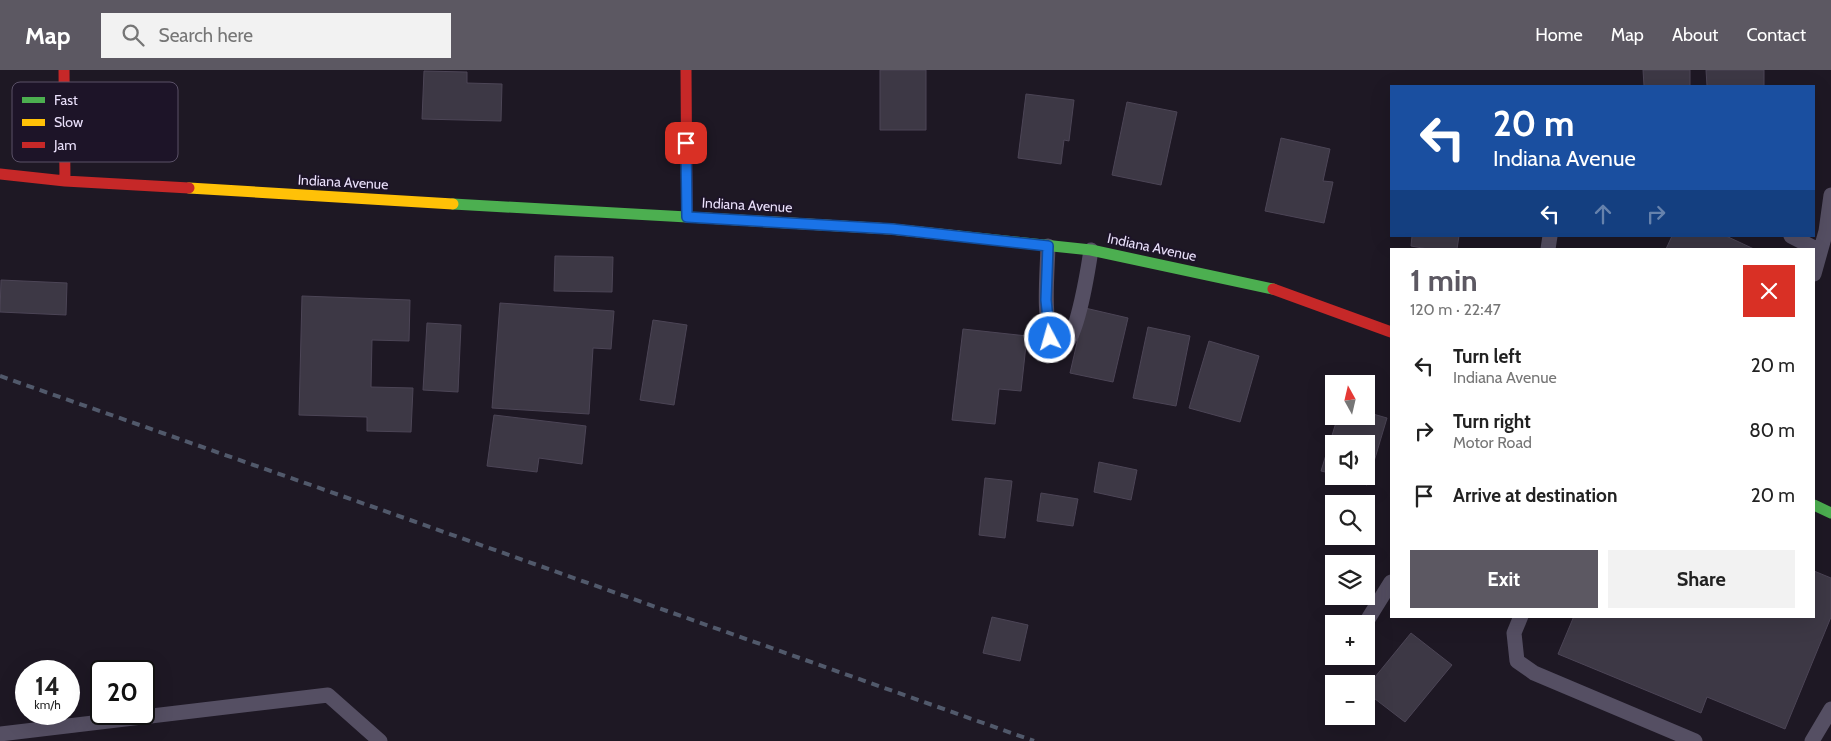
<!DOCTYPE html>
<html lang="en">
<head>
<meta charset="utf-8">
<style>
  body { margin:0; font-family:Cabin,sans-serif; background:#f2f2f2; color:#222; height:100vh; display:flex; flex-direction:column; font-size:19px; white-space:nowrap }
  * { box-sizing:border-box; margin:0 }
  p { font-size:16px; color:#767676 }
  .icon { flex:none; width:28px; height:28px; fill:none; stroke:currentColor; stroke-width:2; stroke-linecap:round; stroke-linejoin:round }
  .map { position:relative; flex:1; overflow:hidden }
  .details { position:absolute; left:1390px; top:178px; width:425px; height:370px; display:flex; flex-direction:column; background:#fff; border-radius:0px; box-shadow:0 5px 20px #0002 }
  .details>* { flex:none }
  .guide { position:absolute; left:1390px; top:15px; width:425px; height:152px; border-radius:0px; box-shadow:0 5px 20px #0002; background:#1a4fa0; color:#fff; overflow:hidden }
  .needle { width:32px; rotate:352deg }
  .tools { position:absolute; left:1325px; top:305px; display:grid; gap:10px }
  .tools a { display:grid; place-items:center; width:50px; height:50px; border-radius:0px; background:#fff; box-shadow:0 5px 20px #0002; font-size:25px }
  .speed { position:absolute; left:15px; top:590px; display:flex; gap:10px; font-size:25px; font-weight:700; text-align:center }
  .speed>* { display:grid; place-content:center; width:65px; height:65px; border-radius:50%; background:#fff; box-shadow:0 5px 20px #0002; line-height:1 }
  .speed small { font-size:12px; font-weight:400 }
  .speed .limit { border:2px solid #111; border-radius:8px; background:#fff; color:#111 }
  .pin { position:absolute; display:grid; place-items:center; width:42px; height:42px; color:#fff; margin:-21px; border-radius:10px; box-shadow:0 2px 8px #0006 }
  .me { position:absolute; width:55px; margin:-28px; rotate:354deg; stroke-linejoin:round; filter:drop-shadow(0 0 4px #0008) }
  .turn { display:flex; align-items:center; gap:18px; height:105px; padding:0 20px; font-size:22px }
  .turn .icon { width:65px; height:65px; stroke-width:2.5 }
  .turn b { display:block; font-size:35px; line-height:42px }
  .lanes { display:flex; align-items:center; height:48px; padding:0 20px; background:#0003; justify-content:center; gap:25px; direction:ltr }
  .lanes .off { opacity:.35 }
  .round { display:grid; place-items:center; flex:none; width:52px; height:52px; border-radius:0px; background:#f2f2f2 }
  .head { display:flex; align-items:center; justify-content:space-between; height:85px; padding:0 20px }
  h1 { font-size:30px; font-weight:700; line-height:38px; color:#5c5862 }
  .button { display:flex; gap:10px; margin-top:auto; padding:10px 20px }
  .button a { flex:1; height:58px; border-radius:0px; background:#5c5862; color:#fff; font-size:20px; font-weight:700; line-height:58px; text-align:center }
  .button a+a { background:#f2f2f2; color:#222 }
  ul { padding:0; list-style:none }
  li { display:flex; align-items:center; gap:15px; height:65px; padding:0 20px }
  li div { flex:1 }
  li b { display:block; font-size:19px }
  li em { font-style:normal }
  header { display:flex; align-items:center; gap:30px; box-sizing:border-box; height:70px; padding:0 25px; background:#5c5862; color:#fff }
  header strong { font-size:24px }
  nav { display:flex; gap:28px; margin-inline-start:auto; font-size:18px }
  .search { width:350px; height:45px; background:#f2f2f2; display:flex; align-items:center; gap:12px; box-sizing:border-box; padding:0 18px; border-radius:0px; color:#767676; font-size:19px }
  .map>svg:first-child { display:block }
  .building { fill:#3d3845; stroke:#4c4556 }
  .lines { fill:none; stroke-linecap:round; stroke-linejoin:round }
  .lane { stroke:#554f63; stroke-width:15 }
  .fast { stroke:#4caf50; stroke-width:11 }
  .slow { stroke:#ffc107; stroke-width:11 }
  .jam { stroke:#c62828; stroke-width:11 }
  .rail { stroke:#51596b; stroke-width:4; stroke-dasharray:8 6; stroke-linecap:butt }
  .route-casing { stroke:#114b97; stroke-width:12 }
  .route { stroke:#1a73e8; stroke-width:9 }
  .labels { text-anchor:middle; stroke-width:4; stroke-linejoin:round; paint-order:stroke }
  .street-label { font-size:14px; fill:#eae0fb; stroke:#1d1428 }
  .key { fill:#1d1428; stroke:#5a5167; stroke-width:1 }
  .key-label { font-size:14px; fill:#eae0fb }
</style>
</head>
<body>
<header>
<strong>Map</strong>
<div class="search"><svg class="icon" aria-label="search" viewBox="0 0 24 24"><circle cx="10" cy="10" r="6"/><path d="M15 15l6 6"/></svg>Search here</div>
<nav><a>Home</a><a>Map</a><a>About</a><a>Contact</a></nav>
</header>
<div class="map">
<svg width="1831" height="671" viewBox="0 0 1831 671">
  <rect width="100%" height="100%" fill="#1e1824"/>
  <path class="building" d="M880,0H926V60H880Z
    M1643,0H1690V16H1644Z
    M1706,0H1764V16H1707Z
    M424,1L467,2V13L502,14L501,51L422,49Z
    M1026,24L1074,30L1069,71L1064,70L1061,94L1018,88Z
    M1127,32L1177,42L1161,115L1112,105Z
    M1281,68L1330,79L1323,111L1333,112L1324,153L1265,141Z
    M1412,166H1459L1457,179H1428L1411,176Z
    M1672,166H1726L1754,179H1666Z
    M555,186L613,187L612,222L554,221Z
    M1,210L67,213L66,245L0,242Z
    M302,226L410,230L409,271L372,270L371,317L413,318L411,362L367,361V347L299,345Z
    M500,233L614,241L611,279L593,278L589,344L492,338Z
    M1085,238L1128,248L1113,312L1070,303Z
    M653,250L687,255L674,335L640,330Z
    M427,253L461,255L458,322L423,320Z
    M1148,257L1190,266L1176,336L1133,328Z
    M963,259L1027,266L1021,321L999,319L995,354L952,350Z
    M1209,271L1259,286L1240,352L1189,338Z
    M1366,342L1387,348L1367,415L1340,406H1366V374H1334V404L1321,401L1338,346H1366Z
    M494,345L586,356L582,394L539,388L537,402L487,396Z
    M1099,392L1137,400L1131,430L1094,422Z
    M985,408L1012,411L1005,468L979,465Z
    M1041,423L1078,429L1073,456L1037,451Z
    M1814,501L1831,508V547L1785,659L1707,627L1701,643L1558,584L1574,546H1814Z
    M992,547L1028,555L1020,591L983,583Z
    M1411,563L1452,595L1405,652L1366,622V618Z"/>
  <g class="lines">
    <path class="lane" d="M1791,166L1820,181
      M1048,176C1047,209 1043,243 1052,275C1056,278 1062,278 1066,274C1078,261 1088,200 1091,180
      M1548,179L1550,166
      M1814,204L1826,161L1831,125
      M1521,546L1514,563L1517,591L1534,603L1695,671
      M1365,554L1391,512
      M0,664L328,625L380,671
      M1812,671L1831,639"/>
    <path class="fast" d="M453,134L705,148
      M958,166L1091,180L1273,219
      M1814,435L1831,443"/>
    <path class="slow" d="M189,118L453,134
      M705,148L891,159L958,166"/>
    <path class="jam" d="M64,0L65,111
      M686,0L687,147
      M0,104L65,111L189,118
      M1273,219L1391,262"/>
    <path class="rail" d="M0,306L382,440L1034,671"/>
  </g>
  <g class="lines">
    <defs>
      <path id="route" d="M686,73L687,147L892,159L1048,176L1046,230L1050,268"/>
    </defs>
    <use href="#route" class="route-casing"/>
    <use href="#route" class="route"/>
  </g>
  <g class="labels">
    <g class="street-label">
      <text transform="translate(343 112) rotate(3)" y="5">Indiana Avenue</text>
      <text transform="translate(747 135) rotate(3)" y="5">Indiana Avenue</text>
      <text transform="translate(1152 177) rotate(12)" y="5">Indiana Avenue</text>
    </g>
  </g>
  <rect x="12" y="12" width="166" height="80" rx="8" class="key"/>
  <rect x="22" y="27" width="23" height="6" fill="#4caf50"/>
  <rect x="22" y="49" width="23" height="7" fill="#ffc107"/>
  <rect x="22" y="72" width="23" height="6" fill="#c62828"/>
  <g class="key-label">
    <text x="54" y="35">Fast</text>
    <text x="54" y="57">Slow</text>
    <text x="54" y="80">Jam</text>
  </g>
</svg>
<div class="tools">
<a><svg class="needle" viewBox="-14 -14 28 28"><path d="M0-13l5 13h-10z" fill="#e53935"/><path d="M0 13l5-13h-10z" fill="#767676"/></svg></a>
<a><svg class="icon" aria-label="sound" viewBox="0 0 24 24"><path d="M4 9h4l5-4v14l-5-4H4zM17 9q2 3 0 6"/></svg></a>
<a><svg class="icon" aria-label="search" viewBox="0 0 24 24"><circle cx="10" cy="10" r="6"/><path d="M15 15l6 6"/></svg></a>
<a><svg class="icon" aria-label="layers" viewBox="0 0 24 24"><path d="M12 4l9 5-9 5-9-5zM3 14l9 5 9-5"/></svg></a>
<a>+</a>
<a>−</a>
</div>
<div class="speed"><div>14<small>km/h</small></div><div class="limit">20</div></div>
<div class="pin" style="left:686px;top:73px;background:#d93025"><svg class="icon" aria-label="arrive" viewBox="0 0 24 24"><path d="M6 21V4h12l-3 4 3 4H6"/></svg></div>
<svg class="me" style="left:1050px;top:268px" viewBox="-20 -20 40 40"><circle r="17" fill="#1a73e8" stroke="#fff" stroke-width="3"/><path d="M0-11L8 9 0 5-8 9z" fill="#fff"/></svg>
<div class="guide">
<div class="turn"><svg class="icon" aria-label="left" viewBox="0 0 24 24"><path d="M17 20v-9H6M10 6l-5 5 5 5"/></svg><div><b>20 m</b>Indiana Avenue</div></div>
<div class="lanes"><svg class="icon" aria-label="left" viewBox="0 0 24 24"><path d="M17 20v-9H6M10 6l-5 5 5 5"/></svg><svg class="icon off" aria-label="ahead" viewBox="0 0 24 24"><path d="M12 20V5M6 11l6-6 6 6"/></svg><svg class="icon off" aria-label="right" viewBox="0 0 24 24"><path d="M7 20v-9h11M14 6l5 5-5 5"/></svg></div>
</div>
<section class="details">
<div class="head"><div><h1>1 min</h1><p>120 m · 22:47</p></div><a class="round" style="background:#d93025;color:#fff"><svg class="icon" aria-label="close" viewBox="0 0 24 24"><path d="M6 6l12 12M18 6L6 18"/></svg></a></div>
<ul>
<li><svg class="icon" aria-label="left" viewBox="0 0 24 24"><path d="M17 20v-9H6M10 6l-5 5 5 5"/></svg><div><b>Turn left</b><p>Indiana Avenue</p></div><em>20 m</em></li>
<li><svg class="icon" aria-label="right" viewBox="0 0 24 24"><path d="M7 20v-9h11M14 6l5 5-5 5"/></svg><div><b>Turn right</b><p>Motor Road</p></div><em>80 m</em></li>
<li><svg class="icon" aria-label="arrive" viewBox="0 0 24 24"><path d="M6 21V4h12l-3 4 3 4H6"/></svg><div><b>Arrive at destination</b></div><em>20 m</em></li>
</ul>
<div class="button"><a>Exit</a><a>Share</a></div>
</section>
</div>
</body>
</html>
